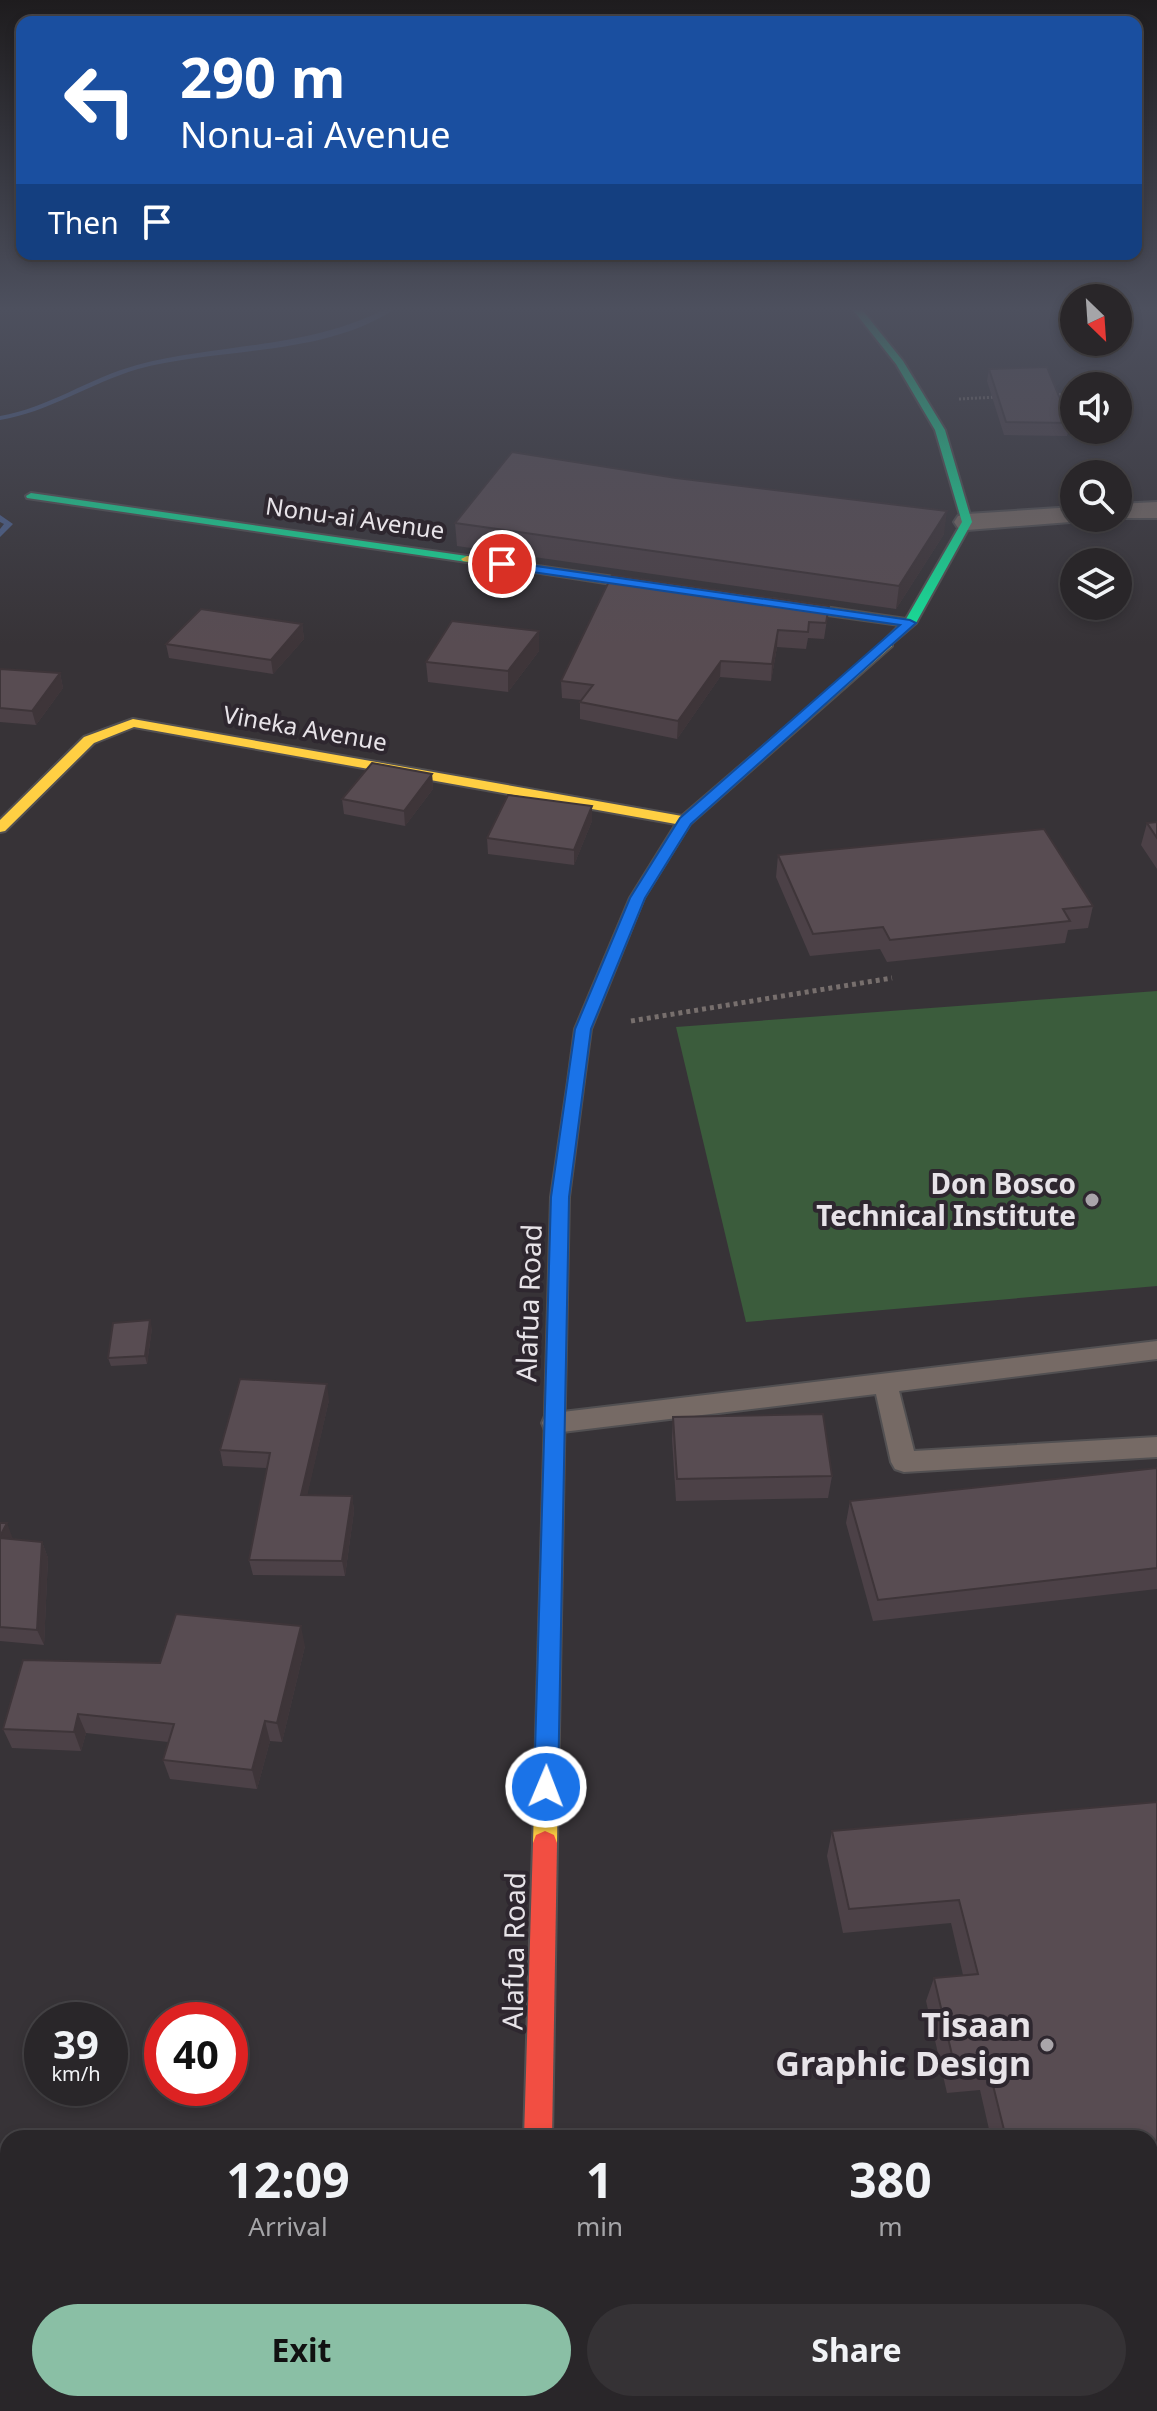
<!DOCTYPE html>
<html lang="en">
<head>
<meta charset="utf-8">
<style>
  body { margin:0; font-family:"Noto Sans",sans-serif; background:#353235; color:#f1f3f6; height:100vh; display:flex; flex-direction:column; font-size:30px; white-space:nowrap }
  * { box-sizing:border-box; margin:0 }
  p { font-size:26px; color:#a5a5a8 }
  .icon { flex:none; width:44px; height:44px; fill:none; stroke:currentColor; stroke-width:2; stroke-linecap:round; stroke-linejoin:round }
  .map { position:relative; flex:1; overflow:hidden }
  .side { position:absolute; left:0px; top:2130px; width:1158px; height:282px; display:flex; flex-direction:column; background:#292629; border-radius:24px 24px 0 0; box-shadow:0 4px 12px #0003,0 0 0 2px #454346 }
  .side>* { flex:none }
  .top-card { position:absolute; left:16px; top:16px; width:1126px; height:244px; border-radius:16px; box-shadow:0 4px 12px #0003,0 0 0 2px #454346; background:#1a4fa0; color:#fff; overflow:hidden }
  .needle { width:52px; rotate:155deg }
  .fabs { position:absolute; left:1060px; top:284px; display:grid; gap:16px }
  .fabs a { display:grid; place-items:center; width:72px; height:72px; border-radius:50%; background:#292629; box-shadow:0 4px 12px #0003,0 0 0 2px #454346; font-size:40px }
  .speed { position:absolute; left:24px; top:2002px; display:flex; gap:16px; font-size:40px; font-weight:700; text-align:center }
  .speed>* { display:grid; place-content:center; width:104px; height:104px; border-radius:50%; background:#292629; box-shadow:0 4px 12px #0003,0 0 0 2px #454346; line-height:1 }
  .speed small { font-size:20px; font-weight:400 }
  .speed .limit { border:12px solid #d22; background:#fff; color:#111 }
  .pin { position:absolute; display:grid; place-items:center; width:68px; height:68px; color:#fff; margin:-34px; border:4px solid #fff; border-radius:50%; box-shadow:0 2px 8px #0007 }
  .me { position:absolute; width:88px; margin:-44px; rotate:1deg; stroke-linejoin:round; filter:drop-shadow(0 0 6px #0008) }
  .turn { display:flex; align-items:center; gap:28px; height:168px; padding:0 32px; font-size:36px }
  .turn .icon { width:104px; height:104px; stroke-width:2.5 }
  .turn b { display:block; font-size:56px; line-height:68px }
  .then { display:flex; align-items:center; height:76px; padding:0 32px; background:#0003; gap:16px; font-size:30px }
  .eta { display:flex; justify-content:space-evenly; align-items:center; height:136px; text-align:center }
  .eta b { font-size:48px; font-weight:700; line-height:56px }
  .action { display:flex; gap:16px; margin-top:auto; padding:16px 32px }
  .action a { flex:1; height:92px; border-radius:48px; background:#8abfa5; color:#111; font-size:32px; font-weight:700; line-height:92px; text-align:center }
  .action a+a { background:#353235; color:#f1f3f6 }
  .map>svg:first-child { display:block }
  .green { fill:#3b5c3c }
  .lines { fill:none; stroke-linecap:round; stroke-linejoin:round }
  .stream { fill:#4c618d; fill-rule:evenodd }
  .lane-casing { stroke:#525052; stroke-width:4 }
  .street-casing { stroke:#525052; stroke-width:4 }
  .fast-casing { stroke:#525052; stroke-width:4 }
  .slow-casing { stroke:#525052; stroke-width:4 }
  .jam-casing { stroke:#525052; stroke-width:4 }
  .path-far1 { stroke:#776f6d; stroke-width:3; stroke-dasharray:2 2; stroke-linecap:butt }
  .path { stroke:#776f6d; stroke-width:5; stroke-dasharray:4 4; stroke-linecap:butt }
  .lane { fill:#766a65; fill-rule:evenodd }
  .street { fill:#766a65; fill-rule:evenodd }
  .fast { fill:#16e098; fill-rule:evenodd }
  .slow { fill:#ffcf43; fill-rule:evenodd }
  .jam { fill:#f24e42; fill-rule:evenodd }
  .wall { fill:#4c4147 }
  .shaded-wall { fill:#3e3539 }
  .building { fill:#584c52; stroke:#3e3539; stroke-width:2 }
  .route { fill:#1a73e8; stroke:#114b97; stroke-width:2 }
  .poi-dot { fill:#a9a5aa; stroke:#2e272f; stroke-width:3 }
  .labels { text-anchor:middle; stroke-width:8; stroke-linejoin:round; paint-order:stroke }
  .far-street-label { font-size:24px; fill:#e7e3e8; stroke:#2e272f }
  .poi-label { font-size:28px; font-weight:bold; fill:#e7e3e8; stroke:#2e272f; text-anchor:end }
  .street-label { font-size:28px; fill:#e7e3e8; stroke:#2e272f }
  .near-poi-label { font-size:34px; font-weight:bold; fill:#e7e3e8; stroke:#2e272f; text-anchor:end }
</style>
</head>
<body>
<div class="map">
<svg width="1157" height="2411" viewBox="0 0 1157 2411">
  <rect width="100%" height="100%" fill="#373337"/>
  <path class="green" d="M1157,991V1286L746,1322L676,1027Z"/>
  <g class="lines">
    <path class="stream" d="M391,306H399C328,357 220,347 138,369C90,383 49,412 0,420V416C48,408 89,378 137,365C221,343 312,349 391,306Z
      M0,515L13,524L0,537V529L4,524L0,522Z"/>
    <defs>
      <path id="lane" d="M1157,1341V1359L899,1391L914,1451L1157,1437V1457L904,1472L895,1469L891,1462L876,1394L554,1433L545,1430L542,1423L545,1416L554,1413Z"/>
      <path id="street" d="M1157,502V518H1110H1118V504Z
        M1074,507V518H1085L1083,521L967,530L958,528L954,522L958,516L967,514Z"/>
      <path id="fast" d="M850,306H859L903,361L945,430L972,522L916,623L888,647L882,643L900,625L770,607L764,603L770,599L906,619L962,522L935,430L896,364Z
        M31,493L467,556L473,559L467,562L27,498L26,496Z
        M576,1076L584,1081L569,1197L564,1450L561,1456L554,1458L547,1456L544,1450L551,1197L568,1081Z
        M517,2404H547V2411H517Z"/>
      <path id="slow" d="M467,556L670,585L676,589L670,593L463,561L461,559Z
        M888,639L892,640V646L690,824L644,898L591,1029L584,1081L576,1086L568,1081L575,1029L630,898L676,824L134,727L94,743L5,831L0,832V820L84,737L133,719L682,816Z
        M554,1442L561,1444L564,1450L557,1843L554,1851L545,1855L536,1851L533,1843L544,1450L547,1444Z"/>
      <path id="jam" d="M545,1831L554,1835L557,1843L552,2138H524L533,1843L536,1835Z"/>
    </defs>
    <use href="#lane" class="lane-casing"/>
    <use href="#street" class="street-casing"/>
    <use href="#fast" class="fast-casing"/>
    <use href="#slow" class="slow-casing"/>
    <use href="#jam" class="jam-casing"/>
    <path class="path-far1" d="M1055,395L1074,394
      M959,399L997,397"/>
    <path class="path" d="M631,1021L892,978"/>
    <use href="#lane" class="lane"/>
    <use href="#street" class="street"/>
    <use href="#fast" class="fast"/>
    <use href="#slow" class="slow"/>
    <use href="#jam" class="jam"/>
  </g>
  <path class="wall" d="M989,369L1070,423L1067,436L1004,435L987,381Z
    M455,523L944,534L896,609L457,546Z
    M829,606L824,639L808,638L806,649L777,647L771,681L720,677L677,739L580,719V702L581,700L562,698L561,681Z
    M302,624L304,639L273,674L169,658L166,644Z
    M539,631V651L508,692L428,682L426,662Z
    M0,669L60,673L63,688L36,725L0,722Z
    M432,774L433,789L405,826L344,814L342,799Z
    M592,806V821L574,865L488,854L487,838Z
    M1157,822V869L1141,845L1147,823Z
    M778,855L1093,906L1088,928L1068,930L1065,943L887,962L880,949L810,956L776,877Z
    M152,1328L147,1364L111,1366L108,1358Z
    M329,1400L307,1495L352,1496L354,1511L345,1576L253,1575L249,1560L267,1468L223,1466L220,1450Z
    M673,1417L832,1476L828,1498L676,1501L672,1439Z
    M1157,1468V1589L873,1621L846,1523L850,1501Z
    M0,1523L12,1540L42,1542L48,1558L44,1645L0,1641Z
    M305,1646L282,1742L270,1741L257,1789L170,1779L163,1760L168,1742L86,1733L81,1751L12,1748L3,1729L160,1663Z
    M1157,1802V2212L1150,2188V2138H991L980,2090L947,2093L926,2001L934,1978L963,1975L951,1923L843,1933L827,1856L832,1831Z"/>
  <path class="shaded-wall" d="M947,511L944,534L896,609L899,586Z
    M302,624L304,639L273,674L271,660Z
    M778,630L777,647L771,681L772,664Z
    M539,631V651L508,692V671Z
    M721,661L720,677L677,739L678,721Z
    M60,673L63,688L36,725L32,711Z
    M432,774L433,789L405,826L404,811Z
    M592,806V821L574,865V850Z
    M150,1320L152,1328L147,1364L145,1356Z
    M327,1384L329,1400L304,1510L301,1495Z
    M352,1496L354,1511L345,1576L342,1561Z
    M7,1523L13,1539L5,1554L0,1541V1536Z
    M42,1542L48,1558L44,1645L37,1630Z
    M301,1626L305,1646L282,1742L277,1723Z
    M78,1714L86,1733L81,1751L74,1732Z
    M265,1721L270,1741L257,1789L252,1770Z"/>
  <path class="building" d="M1047,367L1070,423L1006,422L989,369Z
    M512,452L676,478L947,511L899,586L455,523Z
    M612,575L829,606L826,623L809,622L808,632L778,630L772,664L721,661L678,721L580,702L593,685L561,681Z
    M201,609L302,624L271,660L166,644Z
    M452,621L539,631L508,671L426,662Z
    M0,669L60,673L32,711L0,708Z
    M372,763L432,774L404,811L342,799Z
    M508,795L592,806L574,850L487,838Z
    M1157,822V838L1147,823Z
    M1044,829L1093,906L1063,909L1070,921L890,940L883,927L813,934L778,855Z
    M150,1320L145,1356L108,1358L113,1323Z
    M240,1379L327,1384L301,1495L352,1496L342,1561L249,1560L270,1453L220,1450Z
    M823,1414L832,1476L677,1479L673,1417Z
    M1157,1468V1568L878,1600L850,1501Z
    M0,1523H7L0,1536Z
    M0,1538L42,1542L37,1630L0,1627Z
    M176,1614L301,1626L277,1723L265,1721L252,1770L163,1760L174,1724L78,1714L74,1732L3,1729L23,1660L160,1663Z
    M1157,1802V2154H1150V2138H1006L989,2069L956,2072L934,1978L978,1974L959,1900L849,1909L832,1831Z
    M323,2404H407V2411H322Z"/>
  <linearGradient id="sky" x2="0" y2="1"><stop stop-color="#1e1c1e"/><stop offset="0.48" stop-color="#4d505e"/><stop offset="1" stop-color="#4d505e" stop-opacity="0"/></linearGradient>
  <rect width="1157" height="644" fill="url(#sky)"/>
  <path class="route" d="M502,561L910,620L916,623L691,824L645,898L591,1029L569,1197L558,1787L555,1795L546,1798L537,1795L534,1787L551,1197L575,1029L630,898L680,818L900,625L498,567L496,564Z"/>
  <g class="poi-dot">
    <circle cx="1092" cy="1200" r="8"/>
    <circle cx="1047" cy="2045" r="8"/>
  </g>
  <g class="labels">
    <g class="far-street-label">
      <text transform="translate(355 519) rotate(8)" y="8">Nonu-ai Avenue</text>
      <text transform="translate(305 729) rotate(10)" y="8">Vineka Avenue</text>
    </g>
    <g class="poi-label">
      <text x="1076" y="1194">Don Bosco<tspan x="1076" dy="32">Technical Institute</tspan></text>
    </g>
    <g class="street-label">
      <text transform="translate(529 1303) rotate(-88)" y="10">Alafua Road</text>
      <text transform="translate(514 1951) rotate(-89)" y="10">Alafua Road</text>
    </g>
    <g class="near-poi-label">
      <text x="1031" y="2037">Tisaan<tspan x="1031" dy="39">Graphic Design</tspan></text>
    </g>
  </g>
</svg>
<div class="fabs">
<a><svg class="needle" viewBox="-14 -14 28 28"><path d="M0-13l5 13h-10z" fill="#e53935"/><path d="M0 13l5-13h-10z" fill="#a5a5a8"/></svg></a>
<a><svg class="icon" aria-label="sound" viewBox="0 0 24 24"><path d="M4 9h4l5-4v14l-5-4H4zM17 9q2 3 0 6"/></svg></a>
<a><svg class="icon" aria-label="search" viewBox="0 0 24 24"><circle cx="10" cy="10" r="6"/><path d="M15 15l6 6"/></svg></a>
<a><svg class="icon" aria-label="layers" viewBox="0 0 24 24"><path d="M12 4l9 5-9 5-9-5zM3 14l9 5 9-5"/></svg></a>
</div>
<div class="speed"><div>39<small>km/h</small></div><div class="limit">40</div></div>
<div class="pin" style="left:502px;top:564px;background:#d93025"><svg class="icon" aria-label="arrive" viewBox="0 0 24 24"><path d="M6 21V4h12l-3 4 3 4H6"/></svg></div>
<svg class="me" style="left:546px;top:1787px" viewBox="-20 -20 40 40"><circle r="17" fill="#1a73e8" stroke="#fff" stroke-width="3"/><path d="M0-11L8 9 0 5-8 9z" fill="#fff"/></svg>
<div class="top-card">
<div class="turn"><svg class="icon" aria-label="left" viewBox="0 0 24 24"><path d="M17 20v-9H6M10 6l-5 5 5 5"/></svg><div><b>290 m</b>Nonu-ai Avenue</div></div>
<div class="then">Then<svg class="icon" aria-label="arrive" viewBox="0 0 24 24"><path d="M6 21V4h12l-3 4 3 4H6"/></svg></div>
</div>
<section class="side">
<div class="eta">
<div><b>12:09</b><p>Arrival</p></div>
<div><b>1</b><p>min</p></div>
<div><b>380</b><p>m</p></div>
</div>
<div class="action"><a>Exit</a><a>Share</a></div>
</section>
</div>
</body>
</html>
